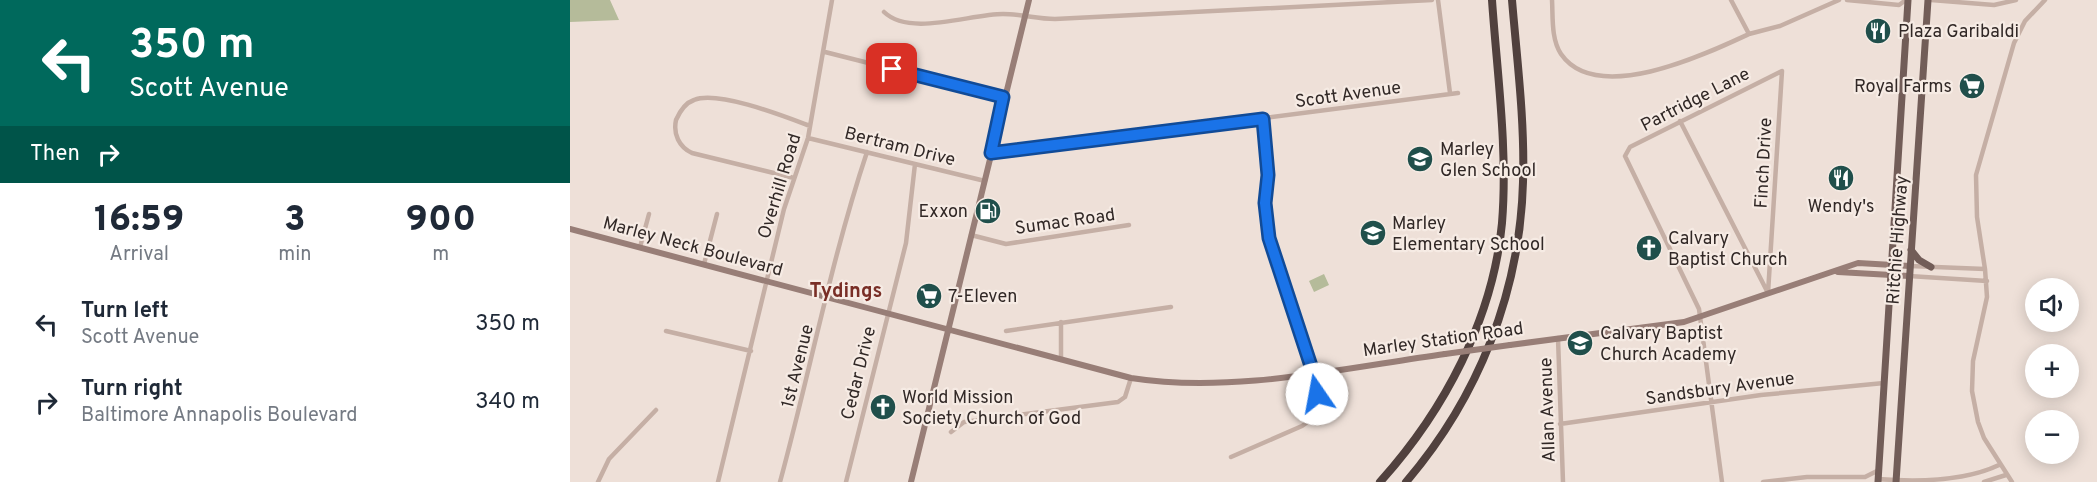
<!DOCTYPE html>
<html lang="en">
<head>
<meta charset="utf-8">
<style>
  body { margin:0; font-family:Overpass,sans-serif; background:#f2f2f3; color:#1f2937; height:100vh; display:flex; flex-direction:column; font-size:22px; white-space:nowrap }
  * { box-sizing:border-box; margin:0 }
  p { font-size:20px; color:#747a83 }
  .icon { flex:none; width:33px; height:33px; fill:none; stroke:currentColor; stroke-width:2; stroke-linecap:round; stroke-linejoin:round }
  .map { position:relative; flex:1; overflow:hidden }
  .drawer { display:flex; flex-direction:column; background:#fff; width:570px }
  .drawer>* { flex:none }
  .top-card { background:#00695c; color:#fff; overflow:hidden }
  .fabs { position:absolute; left:1455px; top:278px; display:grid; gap:12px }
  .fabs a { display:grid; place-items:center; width:54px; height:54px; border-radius:50%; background:#fff; box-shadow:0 3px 15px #0003; font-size:30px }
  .pin { position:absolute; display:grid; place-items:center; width:51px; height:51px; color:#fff; margin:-26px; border-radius:12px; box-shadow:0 3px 9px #0006 }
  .me { position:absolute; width:66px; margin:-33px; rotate:348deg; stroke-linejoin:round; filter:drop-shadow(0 0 4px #0008) }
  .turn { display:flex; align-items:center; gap:21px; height:126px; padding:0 30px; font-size:27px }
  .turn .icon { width:78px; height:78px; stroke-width:2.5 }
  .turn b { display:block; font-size:42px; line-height:51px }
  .then { display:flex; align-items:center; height:57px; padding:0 30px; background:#0003; gap:12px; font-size:22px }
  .eta { display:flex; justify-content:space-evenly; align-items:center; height:102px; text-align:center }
  .eta b { font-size:36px; font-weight:800; line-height:42px }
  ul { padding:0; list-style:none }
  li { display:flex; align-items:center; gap:18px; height:78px; padding:0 30px }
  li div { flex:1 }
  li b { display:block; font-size:22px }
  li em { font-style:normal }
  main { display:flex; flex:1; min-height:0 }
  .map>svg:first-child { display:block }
  .green { fill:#b5bb9a }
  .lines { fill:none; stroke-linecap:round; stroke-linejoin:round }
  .minor { stroke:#c5afa5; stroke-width:4.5 }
  .secondary { stroke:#987e77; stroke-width:6 }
  .primary { stroke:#725d58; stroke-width:7 }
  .motorway { stroke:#51413e; stroke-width:8 }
  .secondary-bridge { stroke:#987e77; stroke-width:6 }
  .route-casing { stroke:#114b97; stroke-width:15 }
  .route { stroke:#1a73e8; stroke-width:10 }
  .labels { text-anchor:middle; stroke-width:4.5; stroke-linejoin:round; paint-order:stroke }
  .poi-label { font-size:18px; fill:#312826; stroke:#f6ebe4; text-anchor:start }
  .street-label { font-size:18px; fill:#312826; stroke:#f6ebe4 }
  .neighbourhood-label { font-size:20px; font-weight:bold; fill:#792e26; stroke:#f6ebe4 }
</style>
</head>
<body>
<main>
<section class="drawer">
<div class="top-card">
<div class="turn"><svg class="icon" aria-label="left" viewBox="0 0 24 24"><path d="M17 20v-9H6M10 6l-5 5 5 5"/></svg><div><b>350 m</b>Scott Avenue</div></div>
<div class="then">Then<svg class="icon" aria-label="right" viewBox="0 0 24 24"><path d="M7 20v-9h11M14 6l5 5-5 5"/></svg></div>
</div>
<div class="eta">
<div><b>16:59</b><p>Arrival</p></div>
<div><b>3</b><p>min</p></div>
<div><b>900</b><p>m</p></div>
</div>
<ul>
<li><svg class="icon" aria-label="left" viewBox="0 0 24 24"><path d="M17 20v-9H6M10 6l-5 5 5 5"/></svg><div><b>Turn left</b><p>Scott Avenue</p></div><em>350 m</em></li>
<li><svg class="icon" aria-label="right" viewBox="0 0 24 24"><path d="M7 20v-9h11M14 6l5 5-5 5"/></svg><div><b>Turn right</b><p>Baltimore Annapolis Boulevard</p></div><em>340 m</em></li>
</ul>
</section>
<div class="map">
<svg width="1527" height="482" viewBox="0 0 1527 482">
  <rect width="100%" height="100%" fill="#eee0d8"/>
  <path class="green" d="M0,0H40L49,20L0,22Z
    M754,274L759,285L744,292L739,281Z"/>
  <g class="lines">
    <path class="minor" d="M868,0L880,93
      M982,0C983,17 981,39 991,54C1027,106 1136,54 1179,34L1161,0
      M1277,0L1329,5L1336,0
      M1361,0L1424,5L1446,0
      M314,12C340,37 400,14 433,14C451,14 467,19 485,19L862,0
      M1179,34L1210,26L1269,0
      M255,52L433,97
      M1110,121L1198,293
      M238,138L415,181
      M421,153L888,93
      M224,178L122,153C109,147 103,134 106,120C110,111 115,103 124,100C148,90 216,117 240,126
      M401,235L436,244L559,225
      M70,247L79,214
      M134,264L147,214
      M1340,266L1415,269
      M1339,276L1417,281
      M491,322V360
      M96,331L181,351
      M436,331L601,307
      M988,338L993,482
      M990,424L1191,395L1314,383
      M381,432L394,422L548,402L555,397L561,378
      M661,457L732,426L742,419L748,406L743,372L699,238L695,203L698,175L693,119
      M1308,479C1347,482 1393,482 1429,465
      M28,482L39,459L86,410
      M148,482L214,209L238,138L262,0
      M210,482C240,372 261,260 297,152
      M276,482L336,243L345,164
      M1152,482L1129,309L1055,156L1060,147L1212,71L1198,293
      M1193,482L1237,477H1295L1309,470
      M1414,482L1436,475
      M1442,482L1414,438L1408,422L1402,391L1403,361L1417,297L1415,269L1407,217L1406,175L1444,43L1455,21L1475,0"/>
    <path class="secondary" d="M0,229L561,378C662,394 774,368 875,354
      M1268,272L1339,276
      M940,345L1114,322L1288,263L1340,266
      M341,482L459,0"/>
    <path class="primary" d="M1341,250L1349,260L1361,267
      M1308,482L1338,0
      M1326,482L1358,0"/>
    <path class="motorway" d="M810,482C874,411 923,319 932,223C938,149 927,73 922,0
      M836,482C908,398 950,293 953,182C955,122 947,60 942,0"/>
    <path class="secondary-bridge" d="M875,354L940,345"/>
  </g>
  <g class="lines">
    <defs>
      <path id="route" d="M322,69L433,97L421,153L693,119L698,175L695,203L699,238L743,372L747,394"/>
    </defs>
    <use href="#route" class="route-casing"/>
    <use href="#route" class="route"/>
  </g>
  <defs>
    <symbol id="restaurant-disc" viewBox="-11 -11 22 22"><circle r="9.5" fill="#204f4b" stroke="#f6ebe4"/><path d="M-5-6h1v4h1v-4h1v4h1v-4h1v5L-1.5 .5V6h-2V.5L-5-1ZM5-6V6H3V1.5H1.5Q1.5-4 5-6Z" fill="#fff"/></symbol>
    <symbol id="supermarket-disc" viewBox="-11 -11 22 22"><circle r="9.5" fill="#204f4b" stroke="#f6ebe4"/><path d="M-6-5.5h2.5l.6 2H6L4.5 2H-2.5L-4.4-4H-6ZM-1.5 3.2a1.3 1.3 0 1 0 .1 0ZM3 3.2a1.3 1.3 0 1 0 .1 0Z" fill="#fff"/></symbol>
    <symbol id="school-disc" viewBox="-11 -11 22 22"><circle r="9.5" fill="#204f4b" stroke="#f6ebe4"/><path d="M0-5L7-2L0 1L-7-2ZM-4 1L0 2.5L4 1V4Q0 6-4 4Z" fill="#fff"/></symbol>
    <symbol id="fuel-disc" viewBox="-11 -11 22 22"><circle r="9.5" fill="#204f4b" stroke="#f6ebe4"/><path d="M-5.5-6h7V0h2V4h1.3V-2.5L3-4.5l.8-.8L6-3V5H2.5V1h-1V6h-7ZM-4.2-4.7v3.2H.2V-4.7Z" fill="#fff"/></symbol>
    <symbol id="church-disc" viewBox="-11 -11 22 22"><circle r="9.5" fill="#204f4b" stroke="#f6ebe4"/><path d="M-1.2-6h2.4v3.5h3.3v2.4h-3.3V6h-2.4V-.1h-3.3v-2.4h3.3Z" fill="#fff"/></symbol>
  </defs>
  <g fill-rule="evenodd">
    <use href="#restaurant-disc" x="1293" y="16" width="30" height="30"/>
    <use href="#supermarket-disc" x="1387" y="71" width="30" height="30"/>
    <use href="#school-disc" x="835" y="144" width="30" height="30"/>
    <use href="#restaurant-disc" x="1256" y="163" width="30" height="30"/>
    <use href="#fuel-disc" x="403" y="196" width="30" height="30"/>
    <use href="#school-disc" x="788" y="218" width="30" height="30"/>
    <use href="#church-disc" x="1064" y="233" width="30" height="30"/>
    <use href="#supermarket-disc" x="344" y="281" width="30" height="30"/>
    <use href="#school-disc" x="995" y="328" width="30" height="30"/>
    <use href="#church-disc" x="298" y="392" width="30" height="30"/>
  </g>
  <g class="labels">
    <g class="poi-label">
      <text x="1328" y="37">Plaza Garibaldi</text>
      <text x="1382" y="92" text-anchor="end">Royal Farms</text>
      <text x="870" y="155">Marley<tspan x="870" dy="21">Glen School</tspan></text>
      <text x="1271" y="212" text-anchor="middle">Wendy's</text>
      <text x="398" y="217" text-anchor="end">Exxon</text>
      <text x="822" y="229">Marley<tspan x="822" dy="21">Elementary School</tspan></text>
      <text x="1098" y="244">Calvary<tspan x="1098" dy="21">Baptist Church</tspan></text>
      <text x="378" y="302">7-Eleven</text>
      <text x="1030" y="339">Calvary Baptist<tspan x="1030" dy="21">Church Academy</tspan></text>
      <text x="332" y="403">World Mission<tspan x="332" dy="21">Society Church of God</tspan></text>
    </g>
    <g class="street-label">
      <text transform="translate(778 94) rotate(-8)" y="6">Scott Avenue</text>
      <text transform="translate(1125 99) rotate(-27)" y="6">Partridge Lane</text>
      <text transform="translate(330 146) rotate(14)" y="6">Bertram Drive</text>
      <text transform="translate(1193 163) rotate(-87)" y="6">Finch Drive</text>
      <text transform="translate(209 186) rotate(-73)" y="6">Overhill Road</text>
      <text transform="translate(495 221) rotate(-8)" y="6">Sumac Road</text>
      <text transform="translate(1327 240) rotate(-86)" y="6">Ritchie Highway</text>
      <text transform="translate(123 246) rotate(15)" y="6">Marley Neck Boulevard</text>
      <text transform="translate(873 339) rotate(-8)" y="6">Marley Station Road</text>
      <text transform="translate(227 366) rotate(-76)" y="6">1st Avenue</text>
      <text transform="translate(288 373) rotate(-76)" y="6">Cedar Drive</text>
      <text transform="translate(1150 388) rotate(-8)" y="6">Sandsbury Avenue</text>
      <text transform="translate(977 410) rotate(-92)" y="6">Allan Avenue</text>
    </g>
    <g class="neighbourhood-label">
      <text x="276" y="297">Tydings</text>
    </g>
  </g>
</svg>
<div class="fabs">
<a><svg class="icon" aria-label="sound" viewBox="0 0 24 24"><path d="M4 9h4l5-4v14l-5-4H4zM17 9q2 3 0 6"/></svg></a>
<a>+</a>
<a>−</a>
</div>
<div class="pin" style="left:322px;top:69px;background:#d93025"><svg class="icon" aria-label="arrive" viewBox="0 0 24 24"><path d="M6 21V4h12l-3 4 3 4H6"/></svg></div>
<svg class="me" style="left:747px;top:394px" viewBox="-20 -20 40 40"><circle r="19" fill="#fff"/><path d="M0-13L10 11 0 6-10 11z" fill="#1a73e8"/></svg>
</div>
</main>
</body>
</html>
